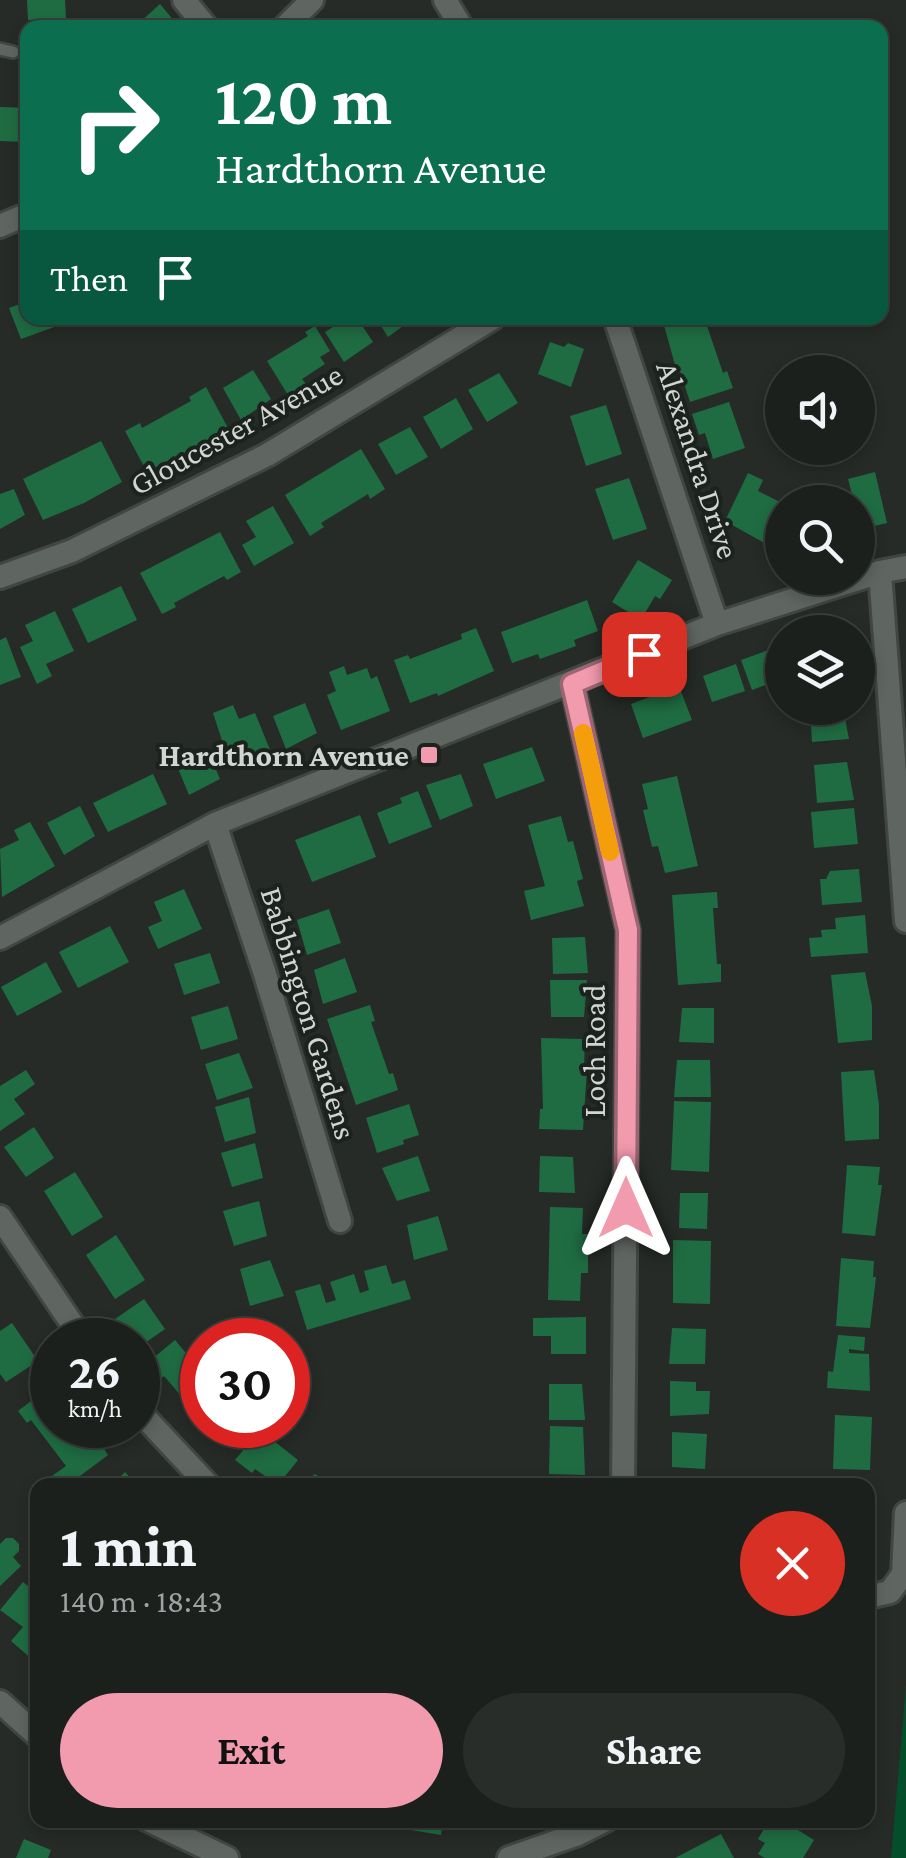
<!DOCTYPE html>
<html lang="en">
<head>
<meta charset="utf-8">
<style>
  body { margin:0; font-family:"Crimson Pro",serif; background:#292d2a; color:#f1f3f6; height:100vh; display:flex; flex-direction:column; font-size:38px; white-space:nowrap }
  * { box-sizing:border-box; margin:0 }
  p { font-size:32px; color:#a0a3a4 }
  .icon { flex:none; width:55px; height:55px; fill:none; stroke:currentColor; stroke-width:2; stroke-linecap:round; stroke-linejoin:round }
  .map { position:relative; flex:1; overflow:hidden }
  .drawer { position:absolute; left:30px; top:1478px; width:845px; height:350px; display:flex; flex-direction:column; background:#1c201d; border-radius:20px; box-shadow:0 5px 15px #0003,0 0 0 2px #3a3e3b }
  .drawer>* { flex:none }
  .top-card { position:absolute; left:20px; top:20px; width:868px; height:305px; border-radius:20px; box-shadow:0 5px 15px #0003,0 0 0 2px #3a3e3b; background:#0b6e4f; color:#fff; overflow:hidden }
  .fabs { position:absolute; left:765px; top:355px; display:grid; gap:20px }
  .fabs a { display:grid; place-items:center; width:110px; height:110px; border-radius:50%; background:#1c201d; box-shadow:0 5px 15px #0003,0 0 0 2px #3a3e3b; font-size:50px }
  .speed { position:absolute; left:30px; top:1318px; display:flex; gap:20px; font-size:50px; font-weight:700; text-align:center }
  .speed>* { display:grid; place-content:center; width:130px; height:130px; border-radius:50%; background:#1c201d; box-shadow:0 5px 15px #0003,0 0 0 2px #3a3e3b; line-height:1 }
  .speed small { font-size:25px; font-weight:400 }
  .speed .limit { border:15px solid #d22; background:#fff; color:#111 }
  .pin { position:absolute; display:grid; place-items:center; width:85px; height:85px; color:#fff; margin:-42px; border-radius:20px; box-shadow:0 5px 15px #0006 }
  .me { position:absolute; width:110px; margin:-55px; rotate:0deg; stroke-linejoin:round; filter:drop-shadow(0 0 8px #0008) }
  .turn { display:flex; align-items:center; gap:35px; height:210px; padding:0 30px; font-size:45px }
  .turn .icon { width:130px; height:130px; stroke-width:2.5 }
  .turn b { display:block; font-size:70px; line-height:85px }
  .then { display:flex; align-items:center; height:95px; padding:0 30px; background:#0003; gap:20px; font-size:38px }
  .round { display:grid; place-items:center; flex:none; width:105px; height:105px; border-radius:52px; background:#292d2a }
  .headline { display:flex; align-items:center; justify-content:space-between; height:170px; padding:0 30px }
  h1 { font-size:60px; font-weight:700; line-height:75px }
  .action { display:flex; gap:20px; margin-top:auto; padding:20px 30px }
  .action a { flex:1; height:115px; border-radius:60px; background:#f29aae; color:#111; font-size:40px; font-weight:700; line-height:115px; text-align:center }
  .action a+a { background:#292d2a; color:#f1f3f6 }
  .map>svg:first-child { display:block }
  .green { fill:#054e2b }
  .building { fill:#1f6c42 }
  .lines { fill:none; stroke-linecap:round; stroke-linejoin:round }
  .lane-casing { stroke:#424643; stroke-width:16 }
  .street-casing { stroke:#424643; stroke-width:28 }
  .lane { stroke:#5f6561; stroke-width:11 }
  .street { stroke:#5f6561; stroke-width:22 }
  .route-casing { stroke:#9d6471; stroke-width:25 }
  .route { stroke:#f29aae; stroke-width:18 }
  .slow { stroke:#f59e0b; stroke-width:18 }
  .poi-dot { fill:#f29aae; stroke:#1c221e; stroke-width:4 }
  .labels { text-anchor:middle; stroke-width:8; stroke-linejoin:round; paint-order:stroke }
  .street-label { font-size:32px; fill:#d2d6d3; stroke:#1c221e }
  .poi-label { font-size:32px; font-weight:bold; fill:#d2d6d3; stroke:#1c221e; text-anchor:end }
</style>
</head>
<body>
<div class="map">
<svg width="906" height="1858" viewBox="0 0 906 1858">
  <rect width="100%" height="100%" fill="#262b27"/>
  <path class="green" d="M906,1685V1858H891Z"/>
  <path class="building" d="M27,0H65L66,19L28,20Z
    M160,4L180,28H134L138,24Z
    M0,107L28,108V142L0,141Z
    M28,301V318H51L54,327L21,339L9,308Z
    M347,318H357L373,342L344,362L325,332Z
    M376,318H414L388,337Z
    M662,318H712L705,320L723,373L727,371L733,388L690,402L680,371L677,372Z
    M315,326L330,351L320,357L325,364L302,379L306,384L288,395L267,361L308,336L305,332Z
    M550,342L564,347L568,343L584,349L571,387L538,374Z
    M253,370L271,399L241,420L223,388Z
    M499,373L518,403L487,422L468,390Z
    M206,387L228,428L175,461L173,458L147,472L125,431L140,423L142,428L191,401L189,397Z
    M456,398L473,429L441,449L423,417Z
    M729,402L745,448L713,459L705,433L699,435L692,414Z
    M606,405L622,454L586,466L570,416Z
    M410,427L428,457L396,475L378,444Z
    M101,441L122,482L84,503L43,520L23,479Z
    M361,449L385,489L370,499L368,494L321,523L324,527L310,536L285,495Z
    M875,472L887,523L858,530V502H854L848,479Z
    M748,473L763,480L758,491L782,503V548L779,551L725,521Z
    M629,478L647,529L613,540L595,489Z
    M14,489L25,515L0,529V494Z
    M273,506L294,543L254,566L242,545L256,537L246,521Z
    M220,532L241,572L227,580L224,576L174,603L176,607L162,614L140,573Z
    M638,560L672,580L660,599L655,596L641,620L612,602Z
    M121,586L137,620L88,643L72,609Z
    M587,600L598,631L574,640L576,646L540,659L538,654L512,663L501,632Z
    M55,611L74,651L46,664L52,676L37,684L20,647L33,641L25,625Z
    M476,628L494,671L438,696L437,693L410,703L394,660L408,655L410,659L462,639L461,634Z
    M6,637L21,677L0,685V640Z
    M774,648L782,679L752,690L741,660Z
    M736,664L745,691L712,702L703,676Z
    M344,666L347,675L367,668L371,679L377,676L390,711L341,730L327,695L336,691L329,672Z
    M679,686L692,720L643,738L631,704Z
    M305,703L317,733L286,749L273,716Z
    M233,705L239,719L255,713L273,757L255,764L251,753L229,762L213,713Z
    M810,708H843L849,739L812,742Z
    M532,747L545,781L496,799L483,764Z
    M207,748L220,779L189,795L175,761Z
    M847,762L854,800L817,803L814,765Z
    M153,774L167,804L108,832L93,803Z
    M461,774L473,806L440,820L426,785Z
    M677,776L698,866L665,873L658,846L652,847L643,810L648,809L642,784Z
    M418,791L432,827L389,844L377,813L402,803L400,798Z
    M80,806L95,836L64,855L47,823Z
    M854,808L858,844L814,848L811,812Z
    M360,815L376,857L312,882L295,840Z
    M561,816L568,842L573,841L583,879L577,881L584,906L531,920L524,891L545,886L528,825Z
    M30,822L55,866L2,897L0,849L19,840L14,830Z
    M859,869L862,902L822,905L820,879H826L830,871Z
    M184,889L202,929L158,949L148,927L162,921L154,902Z
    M717,892L718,908H713L717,964H721V982L678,985L672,895Z
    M329,909L341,943L307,955L297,920Z
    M865,915L868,953L811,957L809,938L822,937L821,930L836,929L835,918Z
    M110,926L129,962L78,988L59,952Z
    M585,937L588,973L553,974L552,938Z
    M210,953L220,983L184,995L174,964Z
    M345,958L357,992L323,1004L314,970Z
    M46,962L62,992L17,1016L1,987Z
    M865,972L872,1006V1040L838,1043L831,975Z
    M550,980H587L584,1017H551Z
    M370,1005L375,1021L371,1022L389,1074L393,1073L398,1090L356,1105L327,1019Z
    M228,1006L238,1039L201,1050L191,1017Z
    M682,1008H714V1043L679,1042Z
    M541,1038L585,1039L584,1069H587L583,1130L539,1129L540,1109H543Z
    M239,1053L253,1088L217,1100L205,1064Z
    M677,1060H710L711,1097H674Z
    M26,1070L35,1084L14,1099L25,1114L0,1131V1086Z
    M874,1070L879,1105V1139L845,1141L841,1072Z
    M249,1097L256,1133L225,1142L215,1107Z
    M674,1101L711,1102L709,1172L671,1170Z
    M409,1104L419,1135L403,1140L404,1144L377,1153L366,1118Z
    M34,1127L54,1158L26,1177L4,1147Z
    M255,1143L263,1178L232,1187L221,1153Z
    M418,1156L430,1191L397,1201L382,1168Z
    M540,1156L573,1157L575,1193L539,1192Z
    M847,1165L880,1167L878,1185H882L875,1236L842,1233Z
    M75,1172L103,1217L72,1236L44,1191Z
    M680,1193H708L707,1229L679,1228Z
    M259,1201L267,1236L234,1246L223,1211Z
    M550,1207L583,1208L582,1234H589L588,1255V1273H581L580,1301L548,1300Z
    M438,1216L448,1250L414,1260L407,1225Z
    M116,1235L145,1280L115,1299L86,1255Z
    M673,1240L711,1241L710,1304L673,1303Z
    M841,1258L874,1261L873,1277H876L870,1328L836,1326Z
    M270,1260L284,1296L250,1306L240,1269Z
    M386,1265L392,1284L405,1280L411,1299L307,1330L295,1291L320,1284L326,1303L336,1300L330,1282L354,1274L360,1293L369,1290L364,1271Z
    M144,1299L165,1329L138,1348V1340H134L128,1331L125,1333L115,1319Z
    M586,1317V1354H551V1336H533V1318Z
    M12,1323L38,1361L6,1382L0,1374V1331Z
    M672,1328L706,1329L705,1364H669Z
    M838,1335L865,1337L864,1351L849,1349V1353L869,1354L870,1391L827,1388L828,1371L833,1372Z
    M175,1340L202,1372V1380L182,1397L164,1376L159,1380L146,1364Z
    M670,1381L696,1382V1391H710L709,1414L670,1416Z
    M549,1384H582L585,1420H549Z
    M52,1385V1425H89L108,1455L68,1485H59L52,1476L66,1466L31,1420L27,1423L18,1411Z
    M202,1398V1428L187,1413Z
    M835,1415L872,1417L870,1470L833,1469Z
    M208,1425H246L226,1444Z
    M550,1426L583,1427L585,1475L549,1474Z
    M260,1430L298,1460L278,1485L255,1469L252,1473L235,1460Z
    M672,1432L707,1434L705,1469L672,1467Z
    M125,1472L137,1485H112Z
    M314,1474L340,1485H309Z
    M6,1538H13L19,1544V1551L13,1557L21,1566L0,1586V1544Z
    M23,1582L33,1590L38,1584V1656L33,1660L11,1641L23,1627L0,1610Z
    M413,1820H443L441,1835L411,1830Z
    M769,1820H804L798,1830L814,1840L803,1858H765L758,1854L765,1843L758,1839Z
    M721,1834L734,1858H675Z
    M24,1839L51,1850L48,1858H16Z"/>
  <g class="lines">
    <defs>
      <path id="lane" d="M0,49L13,52"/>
      <path id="street" d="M184,0L207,28
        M445,0L462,28
        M284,28L312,0
        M0,226L28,214
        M615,318L717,624
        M880,572L906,921
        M0,577L72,551L267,455L493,318
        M572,684L628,930L623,1485
        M215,824L264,971L340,1221
        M0,938L215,824L717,624L880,572L906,567
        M0,1217L83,1340
        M138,1410L208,1485
        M868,1597L890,1592L903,1574L906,1513
        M0,1702L38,1736
        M148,1820L227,1858
        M509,1858L578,1834L606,1820"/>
    </defs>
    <use href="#lane" class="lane-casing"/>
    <use href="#street" class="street-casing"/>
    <use href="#lane" class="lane"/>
    <use href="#street" class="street"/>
  </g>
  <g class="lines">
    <defs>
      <path id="route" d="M626,1208L628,930L572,684L644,654"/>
    </defs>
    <use href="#route" class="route-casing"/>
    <use href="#route" class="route"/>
    <path class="slow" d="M583,733L610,852"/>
  </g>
  <rect class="poi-dot" x="419" y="745" width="20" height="20" rx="5"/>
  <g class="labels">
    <g class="street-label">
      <text transform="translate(236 429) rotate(-29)" y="11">Gloucester Avenue</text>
      <text transform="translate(698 460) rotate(72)" y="11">Alexandra Drive</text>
      <text transform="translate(309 1013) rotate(73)" y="11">Babbington Gardens</text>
      <text transform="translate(594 1051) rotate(-90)" y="11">Loch Road</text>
    </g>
    <g class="poi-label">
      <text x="409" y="766">Hardthorn Avenue</text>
    </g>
  </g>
</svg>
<div class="fabs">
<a><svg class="icon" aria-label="sound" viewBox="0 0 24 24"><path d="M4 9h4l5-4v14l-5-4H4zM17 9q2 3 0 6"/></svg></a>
<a><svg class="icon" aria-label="search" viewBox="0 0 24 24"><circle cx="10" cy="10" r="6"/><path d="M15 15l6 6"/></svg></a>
<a><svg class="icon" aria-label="layers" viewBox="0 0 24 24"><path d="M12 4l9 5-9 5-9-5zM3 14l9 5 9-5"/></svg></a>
</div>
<div class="speed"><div>26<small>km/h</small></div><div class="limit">30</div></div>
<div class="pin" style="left:644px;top:654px;background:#d93025"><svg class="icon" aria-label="arrive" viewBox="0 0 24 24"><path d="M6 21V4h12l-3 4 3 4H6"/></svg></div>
<svg class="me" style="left:626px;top:1208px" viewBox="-20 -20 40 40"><path d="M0-17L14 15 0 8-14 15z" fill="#f29aae" stroke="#fff" stroke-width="4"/></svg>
<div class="top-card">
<div class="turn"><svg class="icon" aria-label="right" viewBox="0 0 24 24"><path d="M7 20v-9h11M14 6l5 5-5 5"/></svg><div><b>120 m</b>Hardthorn Avenue</div></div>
<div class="then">Then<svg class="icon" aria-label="arrive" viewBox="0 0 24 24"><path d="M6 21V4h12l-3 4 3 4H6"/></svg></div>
</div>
<section class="drawer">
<div class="headline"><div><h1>1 min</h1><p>140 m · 18:43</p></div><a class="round" style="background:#d93025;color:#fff"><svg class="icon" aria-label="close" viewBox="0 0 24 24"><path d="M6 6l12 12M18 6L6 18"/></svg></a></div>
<div class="action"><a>Exit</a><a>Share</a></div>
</section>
</div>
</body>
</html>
